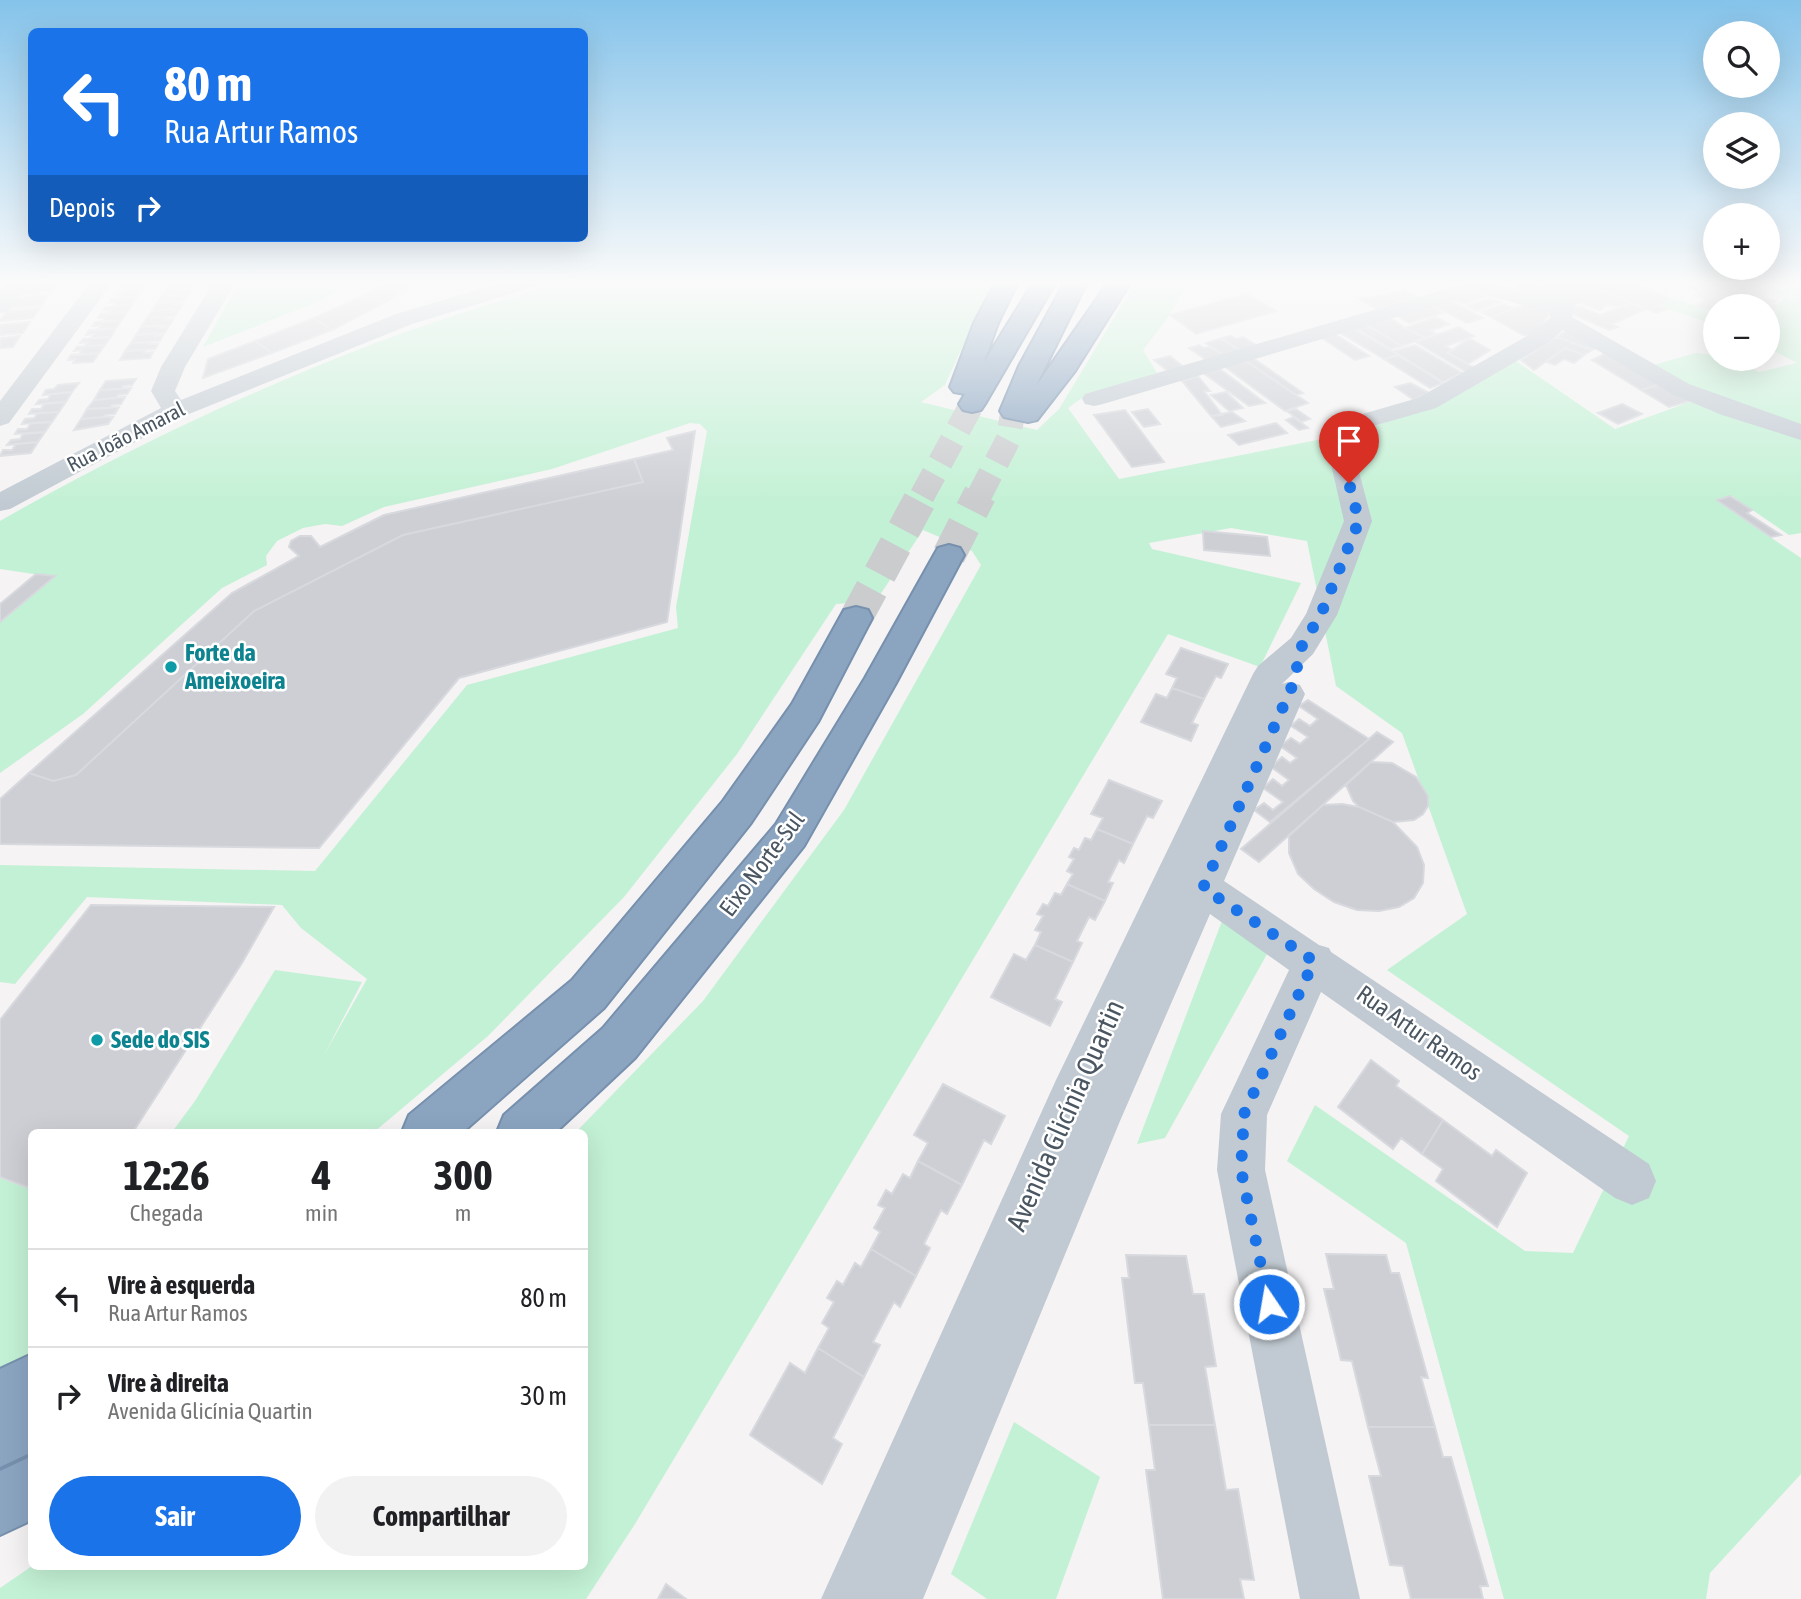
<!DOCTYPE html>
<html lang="pt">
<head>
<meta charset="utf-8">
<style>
  body { margin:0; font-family:"Asap Condensed",sans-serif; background:#f2f2f2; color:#202124; height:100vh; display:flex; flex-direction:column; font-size:26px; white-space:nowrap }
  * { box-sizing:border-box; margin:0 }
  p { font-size:23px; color:#757577 }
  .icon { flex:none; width:38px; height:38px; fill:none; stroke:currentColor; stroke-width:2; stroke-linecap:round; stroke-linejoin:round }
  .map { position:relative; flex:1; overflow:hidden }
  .details { position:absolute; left:28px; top:1129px; width:560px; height:441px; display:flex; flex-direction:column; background:#fff; border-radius:10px; box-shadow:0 7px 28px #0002 }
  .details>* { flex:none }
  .hud { position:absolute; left:28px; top:28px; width:560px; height:214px; border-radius:10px; box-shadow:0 7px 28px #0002; background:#1a73e8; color:#fff; overflow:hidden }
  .tools { position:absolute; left:1703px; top:21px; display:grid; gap:14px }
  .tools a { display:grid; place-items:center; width:77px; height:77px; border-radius:50%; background:#fff; box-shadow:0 7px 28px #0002; font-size:35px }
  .pin { position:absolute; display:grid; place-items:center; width:60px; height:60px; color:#fff; margin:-72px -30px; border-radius:50% 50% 50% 0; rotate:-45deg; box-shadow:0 0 7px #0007 }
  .pin .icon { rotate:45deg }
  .me { position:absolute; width:77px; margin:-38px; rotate:348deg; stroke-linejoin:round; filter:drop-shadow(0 0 5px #0008) }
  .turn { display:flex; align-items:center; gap:24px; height:147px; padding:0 21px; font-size:32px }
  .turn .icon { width:91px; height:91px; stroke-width:2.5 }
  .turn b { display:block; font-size:49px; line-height:60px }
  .then { display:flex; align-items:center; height:66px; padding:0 21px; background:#0003; gap:14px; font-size:26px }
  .eta { display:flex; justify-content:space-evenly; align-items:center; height:119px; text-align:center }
  .eta b { font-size:42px; font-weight:700; line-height:49px }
  .cta { display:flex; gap:14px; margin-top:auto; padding:14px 21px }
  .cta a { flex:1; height:80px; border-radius:42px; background:#1a73e8; color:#fff; font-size:28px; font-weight:700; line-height:80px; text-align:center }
  .cta a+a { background:#f2f2f2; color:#202124 }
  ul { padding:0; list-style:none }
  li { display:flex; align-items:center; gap:21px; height:98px; padding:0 21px; border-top:2px solid #e0e0e0 }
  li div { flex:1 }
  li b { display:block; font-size:26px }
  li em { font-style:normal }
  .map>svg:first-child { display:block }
  .green { fill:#c3f1d5 }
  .building { fill:#cdcfd5; stroke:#d7d9de; stroke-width:2 }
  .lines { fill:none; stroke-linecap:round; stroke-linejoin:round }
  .highway-tunnel-far1 { stroke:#caccce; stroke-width:25; stroke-dasharray:25 13; stroke-linecap:butt }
  .highway-tunnel { stroke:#caccce; stroke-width:33; stroke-dasharray:33 17; stroke-linecap:butt }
  .highway-casing { stroke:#7690ad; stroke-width:4 }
  .minor { fill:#c1cad2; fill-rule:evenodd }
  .highway { fill:#8ba5c1; fill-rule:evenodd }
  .route { stroke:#1a73e8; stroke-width:12; stroke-dasharray:0 21.6 }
  .culture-dot { fill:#0f9aa8; stroke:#fff; stroke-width:2.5 }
  .labels { text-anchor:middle; stroke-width:5; stroke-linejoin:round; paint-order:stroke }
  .far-street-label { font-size:21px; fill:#4a5661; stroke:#fff }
  .culture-label { font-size:24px; font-weight:bold; fill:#0d838f; stroke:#fff; text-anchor:start }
  .street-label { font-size:24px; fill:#4a5661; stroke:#fff }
  .near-street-label { font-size:28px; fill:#4a5661; stroke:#fff }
</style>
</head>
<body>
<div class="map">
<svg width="1801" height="1599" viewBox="0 0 1801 1599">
  <rect width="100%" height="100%" fill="#f5f3f3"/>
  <path class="green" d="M240,280H357L325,299L203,347Z
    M564,280H993L945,385L921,402L1037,430L1059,409L1137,280H1190L1170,315L1143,350L1157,373L1082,398L1068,408L1119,479L1363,431L1434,403L1513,359L1615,429L1698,399L1650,366L1696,353L1715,355V359H1726L1759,372L1797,363L1768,348V309L1773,310L1783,298L1751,280H1801V533L1789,535L1732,496L1717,501L1801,558V1474L1710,1573L1706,1599H1504L1406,1243L1287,1161L1315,1105L1525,1251L1573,1253L1629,1136L1387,970L1467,914L1402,733L1336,686L1307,541L1231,528L1149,543L1152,549L1301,583L1260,667L1168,634L635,1524L586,1599H0V1588L32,1566H584V1132H576L703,1001L844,810L981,565L972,551L923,530L876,601L836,604L737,754L624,897L488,1036L374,1132H172L195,1101L275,970L362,982L324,1055L367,979L301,928L282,905L87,897L15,984L0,982V865L315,871L467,685L678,628L676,607L707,431L700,424L690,423L552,469L384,507L342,526L325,524L303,528L277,541L266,556L267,565L222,588L83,714L0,773V622L54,577L0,569V521C117,454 247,392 373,344C436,320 501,301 564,280Z
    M1672,297L1715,312V325L1659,306Z
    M1222,921L1267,954L1165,1138L1137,1144Z
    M0,1178L32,1190L31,1360L0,1379Z
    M1014,1422L1100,1477L1056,1599H987L951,1574Z"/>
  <path class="building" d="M190,280L189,282L196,281L193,287L167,288L171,281Z
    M388,280H420L386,302L361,297Z
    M1531,280H1552L1573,285L1560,301L1516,292L1517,283L1542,287V282Z
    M1611,280H1623L1670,298L1659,306L1667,309L1657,313L1594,288Z
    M1693,280H1701L1742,297L1746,301L1741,305L1744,306H1715V312L1698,306L1705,299L1694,295L1699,292L1685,286Z
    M1737,280L1759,285L1753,287L1768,293L1757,299L1743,293L1729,284Z
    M57,282L51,291L18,295L25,284Z
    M147,283L142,290L124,291L127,288H119L122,284Z
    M185,287L184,289H192L189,294L162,296L167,288Z
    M1594,288L1631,303L1625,307L1606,305L1600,310L1577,302Z
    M142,290L137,297L119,299L121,295H114L117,292Z
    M1404,290L1417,297L1400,302L1387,295Z
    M1477,292L1487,296L1464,304L1454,300Z
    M181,294L179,297L187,296L184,301L157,303L162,296Z
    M1247,294L1276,311L1196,334L1170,315Z
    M48,295L42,305L8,308L15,298Z
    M1387,295L1400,302L1377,309L1359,299Z
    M1762,296L1775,301L1771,303L1777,306L1773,310L1768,306L1750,303Z
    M137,297L132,305L114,306L116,302L109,303L111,299Z
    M361,297L386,302L332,330L314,318Z
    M1490,298L1500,302L1476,311L1467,306Z
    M1447,299L1483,318L1467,323L1431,304Z
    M176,302L175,304H183L180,309L152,311L157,303Z
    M1530,303L1552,311L1533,336L1523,335L1491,317Z
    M1631,303L1646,309L1612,324L1618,327L1609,330L1568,312L1571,308L1581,307L1600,315Z
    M1504,304L1514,309L1491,317L1481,312Z
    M132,305L127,312L108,314L111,310H103L106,307Z
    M1430,305L1443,313L1409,323L1396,315Z
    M40,308L33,318L0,321L6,311Z
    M171,309L170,312L178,311L175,316L147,318L152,311Z
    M127,312L122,320L102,322L105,318H98L100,314Z
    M167,317L165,320L173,319L170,325L141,327L147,318Z
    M1389,317L1405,328L1425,338L1402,346L1365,324Z
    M1436,317L1449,324L1430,331L1436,334L1425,338L1405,328Z
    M314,318L332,330L272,353L255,341Z
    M122,320L116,328L97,330L100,326H92L95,322Z
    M30,322L23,333L0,335V325Z
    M1365,324L1402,346L1391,349L1355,328Z
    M161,325L160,328L168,327L165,333L136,335L141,327Z
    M1459,327L1474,336L1446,346L1452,350L1448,353L1475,368L1466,372L1416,342Z
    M116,328L111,337L91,338L94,334L86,335L89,330Z
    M1353,328L1398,355L1384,359L1339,332Z
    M1570,328L1601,346L1592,350L1557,337Z
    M156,333L155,336L163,335L160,341L131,343L136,335Z
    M1335,334L1369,356L1355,360L1322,338Z
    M20,336L13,347L0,348V338Z
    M1231,336L1236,339L1243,337L1256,345L1239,350L1222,338Z
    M111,337L105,345L85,346L88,342L80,343L83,339Z
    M1557,337L1592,350L1584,355L1565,348L1534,370L1521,360Z
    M1469,338L1490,350L1468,364L1448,353Z
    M1219,339L1225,341L1239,350L1223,355L1206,343Z
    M255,341L272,353L203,378L208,359Z
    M151,342L149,344H158L155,349L125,351L131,343Z
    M105,345L99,353L79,355L82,350L74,351L77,347Z
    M1199,345L1204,348L1210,347L1223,355L1206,360L1189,348Z
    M1415,345L1462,373L1443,382L1393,351Z
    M1565,348L1584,355L1574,363L1564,359L1555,365L1546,362Z
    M146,350L144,353L153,352L150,358L120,360L125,351Z
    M99,353L93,362L73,363L76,359L68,360L71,355Z
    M1606,353L1661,384L1641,390L1592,360Z
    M1398,355L1443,383L1430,388L1384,359Z
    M1170,356L1186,369L1170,373L1154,360Z
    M1253,358L1303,393L1296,395L1246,361Z
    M1246,361L1308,403L1285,411L1224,366Z
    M1220,369L1265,403L1249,406L1203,373Z
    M1198,376L1210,391H1204L1222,415L1211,416L1182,381Z
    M136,379L132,385L123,386L122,389L100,390L106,381Z
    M79,383L72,392L43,395L46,390L54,389L58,385Z
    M1410,383L1429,393L1414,400L1395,387Z
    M1661,384L1690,401L1669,407L1641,390Z
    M131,388L127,394L118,395L116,398L94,400L100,390Z
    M72,392L66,402L36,404L39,400L48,399L51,394Z
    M1226,392L1243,408L1229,411L1211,395Z
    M125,397L121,404L112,405L110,408L87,409L94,400Z
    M66,402L59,412L29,414L32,409H41L44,404Z
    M1622,404L1642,414L1618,424L1598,413Z
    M119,407L115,414L105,415L104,417L81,419L87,409Z
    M1148,409L1160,424L1144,427L1132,412Z
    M1296,409L1310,419L1301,422L1287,411Z
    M1125,410L1164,462L1132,467L1094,415Z
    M59,412L52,422L22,424L25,419L34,418L38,413Z
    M1232,412L1245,421L1221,427L1211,416Z
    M104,417H113L108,424L74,430L81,419Z
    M1294,417L1308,428L1299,430L1286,420Z
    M52,422L45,432L15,434L18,429H27L31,423Z
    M1276,423L1287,433L1239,445L1228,435Z
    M695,431L667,622L459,678L319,848L0,844V799L29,773L53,781L76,775L254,611L403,535L643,482L634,459L673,450L667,438Z
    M45,432L38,442L7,445L11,440L20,439L23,434Z
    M38,442L31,453L0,456L3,450H12L16,444Z
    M634,459L643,482L403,535L254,611L76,775L53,781L29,773L232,593L299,556L289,547L291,541L300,536H311L320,547L384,515Z
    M1730,496L1752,510L1747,513L1781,535L1771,537L1717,500Z
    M1203,531L1267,537L1270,556L1204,550Z
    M36,574L55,576L0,622V604Z
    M1181,648L1228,664L1221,678L1216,676L1204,699L1172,688L1177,678L1166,674Z
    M1172,688L1204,699L1192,723L1198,725L1191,741L1141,722L1156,694L1167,698Z
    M1308,700L1369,739L1270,822L1254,810L1264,803L1273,810L1283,802L1263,788L1273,779L1282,786L1289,780L1271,767L1282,757L1290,763L1297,758L1280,746L1291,738L1300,744L1308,737L1291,726L1299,719L1310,726L1318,719L1299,706Z
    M1377,732L1393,742L1259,862L1241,849Z
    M1371,762L1392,763L1416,777L1428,796V806L1423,814L1414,820L1393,822L1359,807L1353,801L1346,785Z
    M1109,780L1162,801L1153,818L1147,816L1133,844L1097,829L1103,818L1091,814Z
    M1342,804L1359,807L1393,822L1417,847L1424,865L1423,883L1414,898L1399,907L1379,911L1357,910L1334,902L1314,889L1298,874L1289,853V836L1323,805Z
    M1097,829L1133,844L1124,863L1119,860L1108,882L1113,883L1105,901L1067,884L1073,874L1067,871L1074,859L1069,857L1074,848L1079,850L1085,838L1091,840Z
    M1067,884L1105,901L1095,920L1089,917L1077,941L1082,943L1073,962L1035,945L1041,932L1035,930L1043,916L1037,914L1043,904L1048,906L1055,893L1061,895Z
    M91,905L274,907L242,963L133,1132H32V1189L0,1177V1020Z
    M1035,945L1073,962L1055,999L1062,1002L1050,1026L991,997L1014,954L1026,960Z
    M1371,1060L1399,1081L1396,1086L1443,1120L1422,1154L1401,1138L1393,1149L1338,1107Z
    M943,1084L1005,1116L991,1144L984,1140L962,1185L918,1161L928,1143L914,1135Z
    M1443,1120L1492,1156L1496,1150L1527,1173L1497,1227L1436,1181L1443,1169L1422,1154Z
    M918,1161L962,1185L947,1214L941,1210L924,1244L930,1248L916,1276L871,1249L880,1232L874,1228L885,1208L878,1205L886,1190L892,1194L903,1174L910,1178Z
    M871,1249L916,1276L900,1307L894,1302L873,1342L880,1345L864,1377L818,1348L829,1328L822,1323L834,1302L827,1298L837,1281L843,1285L855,1263L861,1267Z
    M1326,1254L1386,1255L1391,1273H1399L1428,1378L1421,1377L1435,1427H1368L1352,1361L1341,1360L1324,1289H1334Z
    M1126,1255L1186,1256L1193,1294H1204L1216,1366L1205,1367L1215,1425H1149L1143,1383H1135L1122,1278H1129Z
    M818,1348L864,1377L833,1438L842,1444L822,1484L750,1435L790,1363L805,1373Z
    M1149,1425H1215L1226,1490L1238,1489L1254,1580L1240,1579L1244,1599H1163L1146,1470H1155Z
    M1368,1427H1435L1443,1457H1451L1488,1586H1480L1483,1599H1411L1403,1566L1390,1565L1369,1476H1381Z
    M666,1584L686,1599H658Z"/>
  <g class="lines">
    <path class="highway-tunnel-far1" d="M922,496L972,404
      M979,496L1008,440L1013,411"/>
    <path class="highway-tunnel" d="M949,555L980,494
      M856,618L923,494"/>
    <defs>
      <path id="highway" d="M997,280H1019L998,323L984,362L1035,280H1057L985,404L981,410L972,412L963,410L959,404L965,394L954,392L950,387L974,323Z
        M1066,280H1088L1036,386L1110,280H1132L1075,371L1037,420L1028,422L1004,417L1000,411L1019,366Z
        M949,545L960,548L964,555L896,683L804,846L635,1058L556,1132H497L504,1115L603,1028L776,824L865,678L934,555L938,548Z
        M856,607L868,610L872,618L818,722L751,823L604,1008L463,1132H402L409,1115L572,980L723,801L792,704L844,610Z
        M32,1354V1452L0,1467V1369Z
        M32,1456V1520L0,1535V1471Z"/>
    </defs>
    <use href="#highway" class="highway-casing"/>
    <path class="minor" d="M9,280H31L8,311L0,313V291Z
      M92,280H114L9,423L0,426V401Z
      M215,280H237L185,367L175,391L181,400L396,314L510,280H543L540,285L412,324L184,416L10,509L0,511V492L161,408L151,391L161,367Z
      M1477,280L1556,300L1578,280H1607L1604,285L1590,291L1572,309V317L1689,384L1801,424V440L1722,415L1672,394L1563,330L1548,343L1436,408L1363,429L1357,436V464L1372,521L1337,615L1313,654L1282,684L1288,682L1300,685L1305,694L1224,881L1319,945L1329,948L1331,952L1649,1164L1656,1181L1649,1198L1632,1205L1615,1198L1321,992L1267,1115L1265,1170L1360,1599H1300L1217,1170L1221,1114L1289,970L1210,914L1120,1121L923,1599H821L1056,1080L1253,674L1258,666L1291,638L1306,614L1344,521L1331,464V434L1345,419L1418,398L1532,333L1550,318V312L1478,293L1103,404L1094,406L1085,404L1082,399L1085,394Z
      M1699,280C1714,280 1740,276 1750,289L1747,294L1739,296L1702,285Z"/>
    <use href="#highway" class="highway"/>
  </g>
  <linearGradient id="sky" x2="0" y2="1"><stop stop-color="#85c3ea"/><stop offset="0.56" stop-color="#fafafa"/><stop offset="1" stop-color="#fafafa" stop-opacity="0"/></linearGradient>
  <rect width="1801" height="504" fill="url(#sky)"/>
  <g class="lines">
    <path class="route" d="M1269,1304L1241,1170L1244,1114L1314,961L1203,888L1293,684L1302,646L1321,614L1359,521L1349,483"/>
  </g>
  <g class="culture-dot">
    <circle cx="171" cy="667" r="7"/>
    <circle cx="97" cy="1040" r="7"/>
  </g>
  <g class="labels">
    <g class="far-street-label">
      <text transform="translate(126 437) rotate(-27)" y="7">Rua João Amaral</text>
    </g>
    <g class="culture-label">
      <text x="185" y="661">Forte da<tspan x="185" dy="28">Ameixoeira</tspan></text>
      <text x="111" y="1048">Sede do SIS</text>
    </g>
    <g class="street-label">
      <text transform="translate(762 864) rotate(-53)" y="8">Eixo Norte-Sul</text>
      <text transform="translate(1419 1033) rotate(35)" y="8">Rua Artur Ramos</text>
    </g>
    <g class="near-street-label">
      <text transform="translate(1065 1115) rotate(-66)" y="10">Avenida Glicínia Quartin</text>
    </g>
  </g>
</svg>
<div class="tools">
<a><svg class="icon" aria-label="search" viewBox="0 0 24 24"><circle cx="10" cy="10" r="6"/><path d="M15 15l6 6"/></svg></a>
<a><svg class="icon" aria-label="layers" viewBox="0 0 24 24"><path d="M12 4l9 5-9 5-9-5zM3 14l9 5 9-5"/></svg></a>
<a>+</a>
<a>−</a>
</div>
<div class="pin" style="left:1349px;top:483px;background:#d93025"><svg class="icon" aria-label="arrive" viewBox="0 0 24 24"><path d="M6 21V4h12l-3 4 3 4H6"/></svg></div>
<svg class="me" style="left:1269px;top:1304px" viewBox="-20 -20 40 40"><circle r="17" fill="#1a73e8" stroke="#fff" stroke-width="3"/><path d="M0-11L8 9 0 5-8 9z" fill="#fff"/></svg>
<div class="hud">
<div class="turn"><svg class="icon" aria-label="left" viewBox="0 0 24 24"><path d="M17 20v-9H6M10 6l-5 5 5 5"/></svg><div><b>80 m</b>Rua Artur Ramos</div></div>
<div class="then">Depois<svg class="icon" aria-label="right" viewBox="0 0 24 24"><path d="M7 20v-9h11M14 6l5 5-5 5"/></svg></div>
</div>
<section class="details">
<div class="eta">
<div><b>12:26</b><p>Chegada</p></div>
<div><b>4</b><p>min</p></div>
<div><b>300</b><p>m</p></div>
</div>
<ul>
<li><svg class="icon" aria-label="left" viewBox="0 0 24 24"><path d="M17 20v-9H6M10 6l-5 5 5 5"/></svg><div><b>Vire à esquerda</b><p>Rua Artur Ramos</p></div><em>80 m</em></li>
<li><svg class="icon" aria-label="right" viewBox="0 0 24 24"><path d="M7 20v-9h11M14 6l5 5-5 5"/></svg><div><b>Vire à direita</b><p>Avenida Glicínia Quartin</p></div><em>30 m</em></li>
</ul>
<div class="cta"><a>Sair</a><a>Compartilhar</a></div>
</section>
</div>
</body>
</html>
